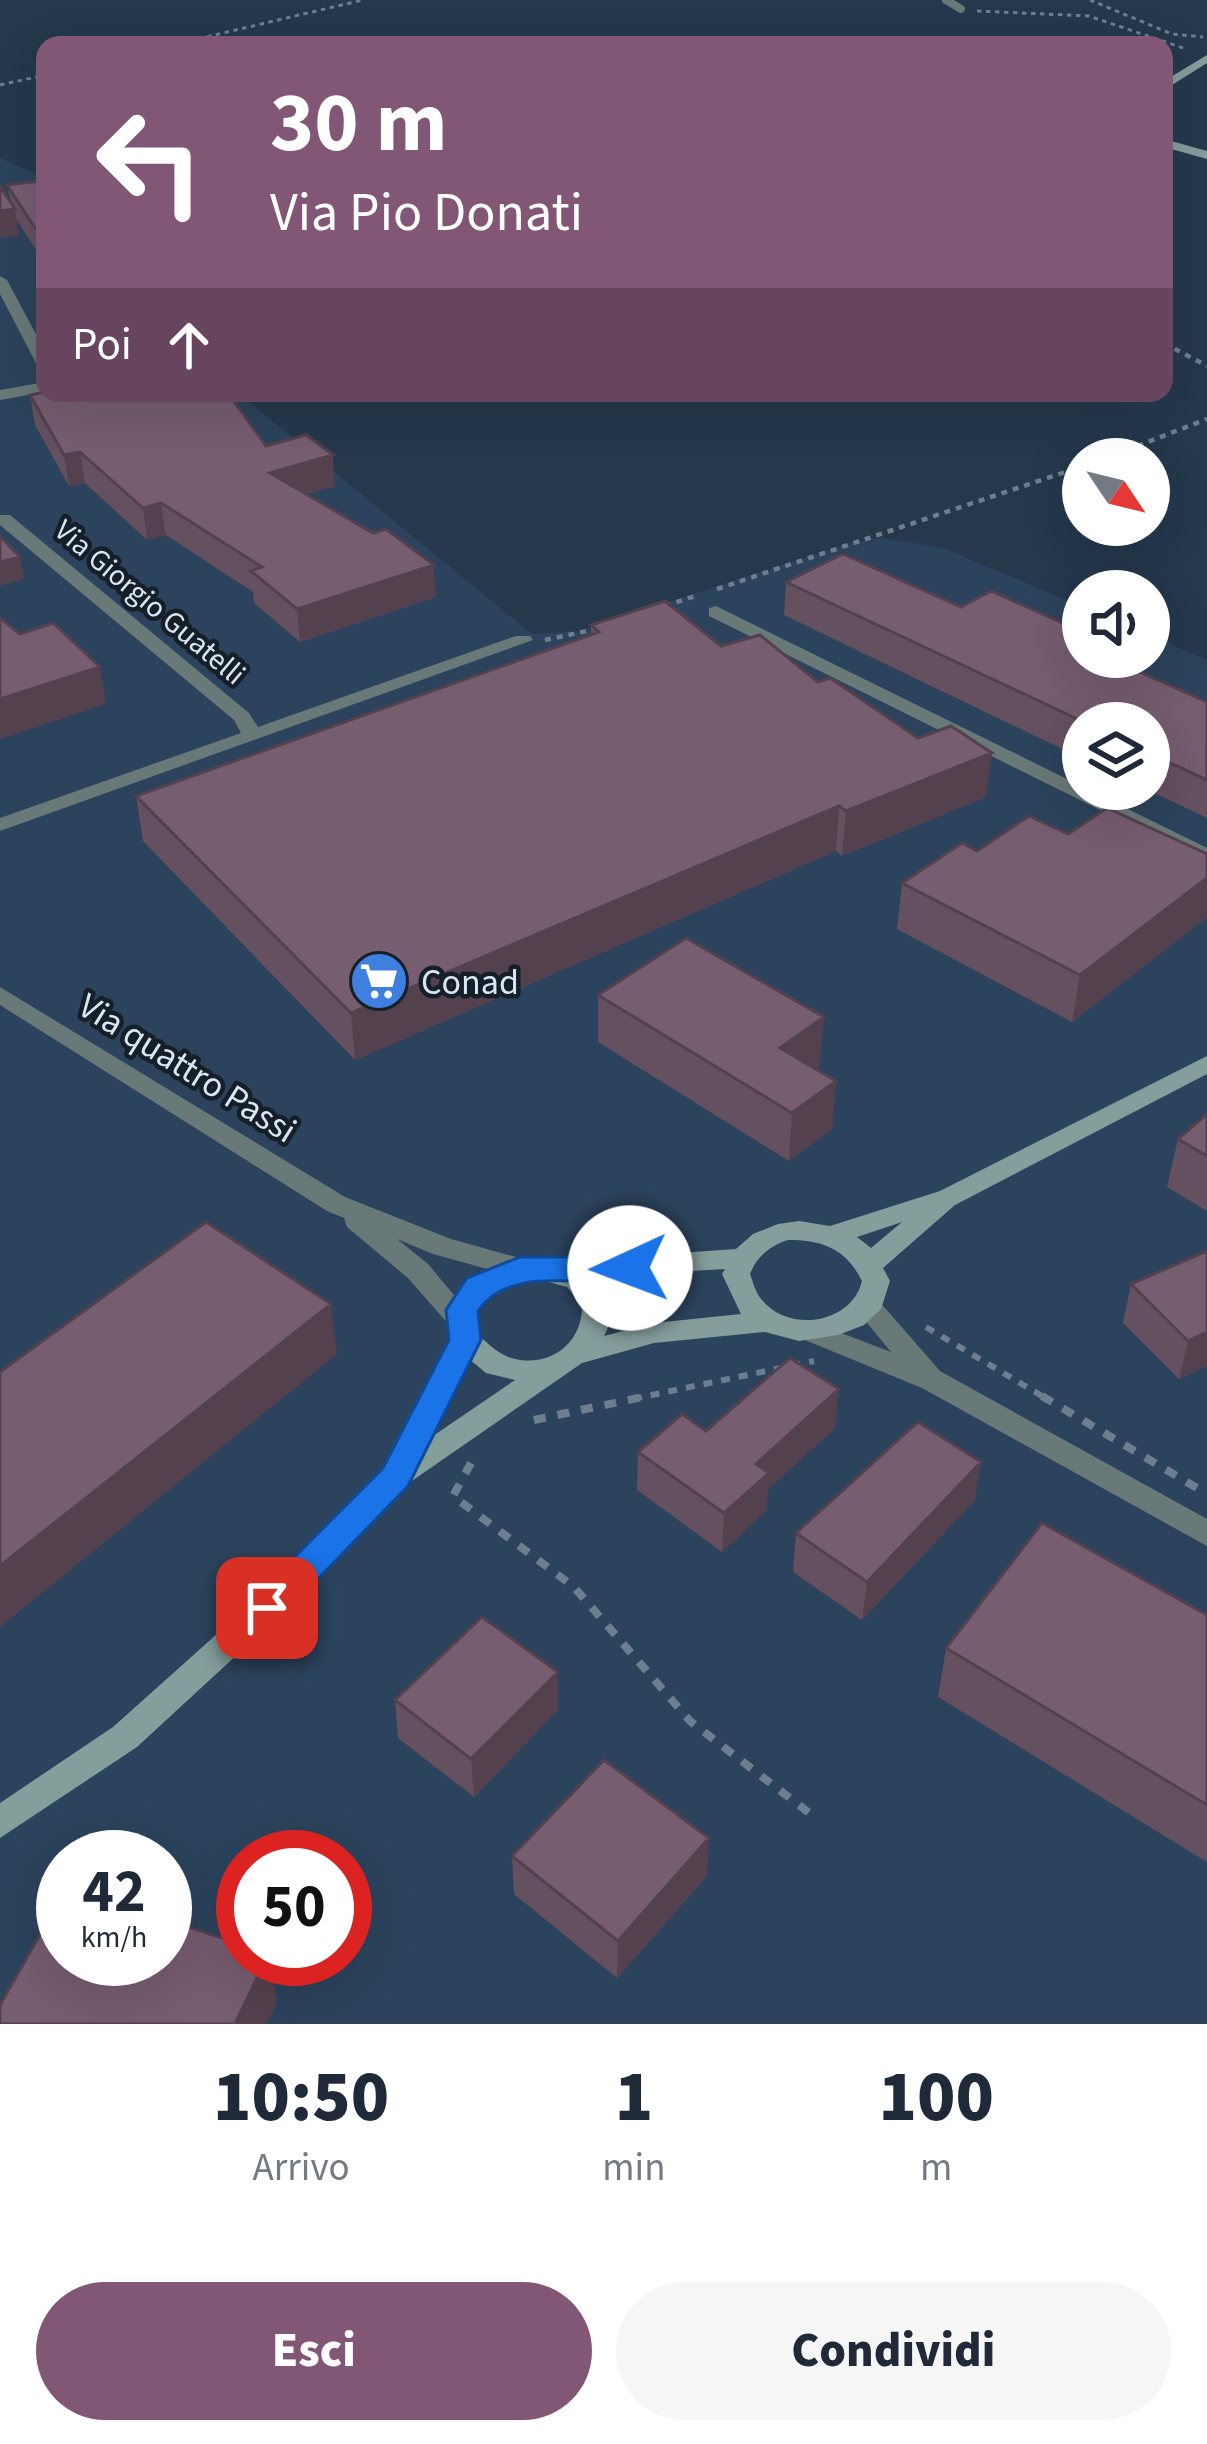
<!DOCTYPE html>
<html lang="it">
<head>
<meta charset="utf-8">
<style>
  body { margin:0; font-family:"Source Sans 3",sans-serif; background:#f6f6f7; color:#1f2937; height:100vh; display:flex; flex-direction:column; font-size:45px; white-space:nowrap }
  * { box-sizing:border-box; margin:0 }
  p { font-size:39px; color:#747a83 }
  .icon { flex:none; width:66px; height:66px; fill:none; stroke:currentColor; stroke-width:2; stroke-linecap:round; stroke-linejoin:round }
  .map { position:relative; height:2024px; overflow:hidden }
  .drawer { display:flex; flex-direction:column; background:#fff; flex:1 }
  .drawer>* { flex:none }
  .hud { position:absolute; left:36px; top:36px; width:1137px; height:366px; border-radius:24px; box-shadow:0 12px 48px #0002; background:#825776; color:#fff; overflow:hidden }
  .needle { width:78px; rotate:125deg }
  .tools { position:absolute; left:1062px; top:438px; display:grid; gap:24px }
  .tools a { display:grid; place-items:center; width:108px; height:108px; border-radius:50%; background:#fff; box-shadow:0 12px 48px #0002; font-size:60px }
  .speed { position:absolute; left:36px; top:1830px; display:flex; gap:24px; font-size:60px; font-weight:700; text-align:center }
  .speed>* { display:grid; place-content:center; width:156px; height:156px; border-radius:50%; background:#fff; box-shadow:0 12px 48px #0002; line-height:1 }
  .speed small { font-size:30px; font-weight:400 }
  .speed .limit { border:18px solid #d22; background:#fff; color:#111 }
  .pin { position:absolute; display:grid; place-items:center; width:102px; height:102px; color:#fff; margin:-51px; border-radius:24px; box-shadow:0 6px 18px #0006 }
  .me { position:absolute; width:132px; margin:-66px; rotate:268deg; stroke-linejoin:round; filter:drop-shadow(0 0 9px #0008) }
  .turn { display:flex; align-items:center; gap:42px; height:252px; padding:0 36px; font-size:54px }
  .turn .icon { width:156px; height:156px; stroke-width:2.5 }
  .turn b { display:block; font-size:84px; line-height:102px }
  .then { display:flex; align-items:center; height:114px; padding:0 36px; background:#0003; gap:24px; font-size:45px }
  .eta { display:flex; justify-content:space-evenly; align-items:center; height:204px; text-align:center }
  .eta b { font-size:72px; font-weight:800; line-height:84px }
  .action { display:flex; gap:24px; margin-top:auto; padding:24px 36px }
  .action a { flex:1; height:138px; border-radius:72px; background:#825776; color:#fff; font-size:48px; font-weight:800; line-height:138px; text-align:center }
  .action a+a { background:#f6f6f7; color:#1f2937 }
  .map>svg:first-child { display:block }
  .built { fill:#2b435c; fill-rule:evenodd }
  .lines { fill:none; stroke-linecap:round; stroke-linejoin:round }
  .path-far3 { stroke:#6d7e8f; stroke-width:3; stroke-dasharray:4.5 4.5; stroke-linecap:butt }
  .path-far2 { stroke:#6d7e8f; stroke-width:4.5; stroke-dasharray:6 6; stroke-linecap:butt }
  .path-far1 { stroke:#6d7e8f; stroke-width:6; stroke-dasharray:9 9; stroke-linecap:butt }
  .path { stroke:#6d7e8f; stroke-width:8; stroke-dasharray:12 12; stroke-linecap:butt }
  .lane { stroke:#697978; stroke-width:8 }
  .street { fill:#697978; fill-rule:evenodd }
  .secondary { fill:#849e9c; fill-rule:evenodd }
  .wall { fill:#655060 }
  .shaded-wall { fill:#53414e }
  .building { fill:#765d70; stroke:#53414e; stroke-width:3 }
  .route { fill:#1a73e8; stroke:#114b97; stroke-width:3 }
  .labels { text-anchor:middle; stroke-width:9; stroke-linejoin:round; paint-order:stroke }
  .far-street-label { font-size:30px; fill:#dae6f3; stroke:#161f28 }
  .poi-label { font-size:36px; fill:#dae6f3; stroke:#161f28; text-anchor:start }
  .street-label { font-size:36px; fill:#dae6f3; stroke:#161f28 }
</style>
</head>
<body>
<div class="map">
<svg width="1207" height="2024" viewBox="0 0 1207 2024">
  <rect width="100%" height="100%" fill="#25384c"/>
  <path class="built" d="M0,158L45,178V393H238L532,634L580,631L853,542L884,538L943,548L1083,607V657H1149V635L1207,660V2024H0ZM1083,723H1149V789H1083ZM63,1857H165V1959H63ZM243,1857H345V1959H243Z"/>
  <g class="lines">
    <path class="path-far3" d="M1090,0L1172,34L1203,37
      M977,11L1089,16L1186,49
      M172,45L363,0
      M0,85L45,75"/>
    <path class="path-far2" d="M1164,343L1207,366
      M1104,459L1207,419
      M717,589L1083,466
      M665,606L698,595
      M545,640L596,629"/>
    <path class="path-far1" d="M926,1327L1047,1399
      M633,1399L814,1361"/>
    <path class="path" d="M1042,1396L1207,1494
      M534,1420L647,1396
      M471,1463L453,1496L574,1587L690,1721L817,1819"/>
    <path class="lane" d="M946,0L961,9"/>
    <path class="street" d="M0,276L7,280L45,351V370L37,365L0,294Z
      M45,382V392L0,400V390Z
      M0,515H10L249,713L258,727L516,636H530L533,640L0,831V818L241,733L234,720L0,525Z
      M716,606L1207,848V863L709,616V608Z
      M0,987L345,1197L451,1239L530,1261L534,1268L530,1275L520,1278L433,1254L397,1239L428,1264L474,1319L470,1326L460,1329L450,1326L408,1278L347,1227L344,1218L327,1211L0,1005Z
      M868,1297L878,1300L940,1371L1207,1519V1546L922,1388L800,1338L796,1331L800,1324L810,1321L891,1352L854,1307L858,1300Z"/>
    <path class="secondary" d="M1207,55V63L1164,90V81Z
      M1164,139L1207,151V159L1164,147Z
      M1207,1056V1074L955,1205L883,1268L890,1281L881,1309L864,1325L838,1335L799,1341L765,1332L654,1343L582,1363L406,1485L278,1617L137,1747L0,1838V1803L113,1727L256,1599L385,1468L451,1340L448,1309C469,1275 508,1251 549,1262L736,1249L753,1234L778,1224L799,1221L830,1226L940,1191ZM902,1222L871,1248L857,1237ZM788,1240C823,1240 846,1249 862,1281C852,1323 790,1334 762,1300C756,1294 753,1282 750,1274C757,1256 770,1246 788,1240ZM725,1269L722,1274L741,1314L654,1323L604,1336C618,1311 608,1295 590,1277ZM534,1278L567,1287L582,1303C584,1343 550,1369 511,1358C498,1354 489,1344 479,1336L476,1311L497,1287ZM469,1359L486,1373L515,1380L430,1438Z"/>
  </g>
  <path class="wall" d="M7,185L45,189V264L16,219L19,236Z
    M30,395L266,446L335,486L307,494L436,597L300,642L254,603L253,592L166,535L147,540L85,483L69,486L35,425Z
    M786,582L961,607L1083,657L1207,702V818L1146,789H1149V723H1083V759L784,615Z
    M591,625L721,646L818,682L986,797L842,856L836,851L355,1060L143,841L136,796L591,635Z
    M1068,834L1207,854V917L1072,1022L897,929L902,883L977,851Z
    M598,995L820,1065L815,1068L836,1081L832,1129L789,1161L598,1042Z
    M1207,1114V1211L1167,1187L1178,1139Z
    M1207,1251V1366L1179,1379L1123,1323L1131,1284Z
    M835,1428L768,1489L766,1511L722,1552L637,1490L638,1452L706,1431Z
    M975,1500L862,1620L793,1572L796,1533Z
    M1207,1615V1862L938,1697L946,1648Z
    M395,1700L558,1710L474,1797L398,1738Z
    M512,1856L707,1876L617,1978L514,1894Z"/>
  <path class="shaded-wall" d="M15,209L19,236L0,238V211Z
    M80,452L85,483L69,486L64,455Z
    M333,455L335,486L273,504L270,473Z
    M161,503L166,535L147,540L143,508Z
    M20,557L24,579L0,586V562Z
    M434,565L436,597L300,642L297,609Z
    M100,667L106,704L0,739V699Z
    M992,753L986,797L842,856L846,811Z
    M839,806L836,851L355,1060L351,1013Z
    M1207,878V917L1072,1022L1080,975Z
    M824,1017L820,1065L777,1096L780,1048Z
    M836,1081L832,1129L789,1161L792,1113Z
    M331,1304L337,1354L0,1627V1566Z
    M1207,1332V1366L1179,1379L1188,1341Z
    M839,1389L835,1428L768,1489L766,1511L722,1552L724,1513L756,1464Z
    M981,1462L975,1500L862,1620L867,1582Z
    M558,1672V1710L474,1797L471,1759Z
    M709,1838L707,1876L617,1978L618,1941Z
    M266,1959H270L277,2002L267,2024H235Z"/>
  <path class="building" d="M39,181L45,189V243L7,185Z
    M0,186L15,209L0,211Z
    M45,392L228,393L266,446L306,435L333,455L270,473L373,533L386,529L434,565L297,609L251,571L262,567L161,503L143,508L80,452L64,455L30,395Z
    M0,536L20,557L0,562Z
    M843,554L961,607L991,591L1083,632V637L1074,642L1083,647V657H1106L1207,702V780L1149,753V723H1086L786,582Z
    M665,601L721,646L760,635L818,682L830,678L918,738L951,726L992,753L846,811L839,806L351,1013L136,796L599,632L591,625Z
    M0,618L20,634L53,623L100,667L0,699Z
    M1107,808L1207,854V878L1080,975L902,883L962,843L977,851L1029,816L1068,834Z
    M686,938L824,1017L780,1048L836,1081L792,1113L598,995Z
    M1207,1114V1156L1178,1139Z
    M206,1222L331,1304L0,1566V1372Z
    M1207,1251V1332L1188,1341L1131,1284Z
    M790,1358L839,1389L756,1464L769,1473L724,1513L638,1452L682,1414L706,1431Z
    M918,1422L981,1462L867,1582L796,1533Z
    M1042,1523L1207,1615V1805L946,1648Z
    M482,1617L558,1672L471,1759L395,1700Z
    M604,1760L709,1838L618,1941L512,1856Z
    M63,1894V1959H165V1919L243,1945V1959H266L235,2024H0V2005Z"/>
  <path class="route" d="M520,1257H630L645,1268C622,1304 519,1252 478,1311L481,1340L408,1486L279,1619L267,1623L254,1619L249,1608L254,1598L383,1468L449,1340L446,1310L467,1278Z"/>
  <defs>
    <symbol id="supermarket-disc" viewBox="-11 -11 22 22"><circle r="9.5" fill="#3f7fe0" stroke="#161f28"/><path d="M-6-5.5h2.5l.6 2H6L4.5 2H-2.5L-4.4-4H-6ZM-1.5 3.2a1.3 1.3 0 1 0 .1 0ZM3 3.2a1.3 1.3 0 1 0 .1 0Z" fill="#fff"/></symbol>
  </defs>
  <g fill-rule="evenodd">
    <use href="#supermarket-disc" x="346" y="948" width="66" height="66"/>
  </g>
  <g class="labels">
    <g class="far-street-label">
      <text transform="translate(150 602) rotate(40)" y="10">Via Giorgio Guatelli</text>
    </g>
    <g class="poi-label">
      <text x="421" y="994">Conad</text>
    </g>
    <g class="street-label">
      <text transform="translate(188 1067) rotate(32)" y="13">Via quattro Passi</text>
    </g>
  </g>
</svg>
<div class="tools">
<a><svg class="needle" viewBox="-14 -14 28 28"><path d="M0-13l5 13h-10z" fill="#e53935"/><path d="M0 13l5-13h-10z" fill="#747a83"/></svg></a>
<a><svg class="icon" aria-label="sound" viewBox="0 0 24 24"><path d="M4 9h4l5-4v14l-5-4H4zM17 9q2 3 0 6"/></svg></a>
<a><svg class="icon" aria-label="layers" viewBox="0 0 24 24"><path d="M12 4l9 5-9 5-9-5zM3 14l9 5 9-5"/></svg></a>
</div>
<div class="speed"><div>42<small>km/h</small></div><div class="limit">50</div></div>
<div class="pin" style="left:267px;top:1608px;background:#d93025"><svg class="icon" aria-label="arrive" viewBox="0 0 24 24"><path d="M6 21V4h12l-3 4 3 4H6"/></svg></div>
<svg class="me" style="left:630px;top:1268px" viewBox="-20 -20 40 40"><circle r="19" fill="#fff"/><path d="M0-13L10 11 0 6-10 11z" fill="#1a73e8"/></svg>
<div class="hud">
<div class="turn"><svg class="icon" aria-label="left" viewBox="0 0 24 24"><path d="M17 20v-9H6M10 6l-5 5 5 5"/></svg><div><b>30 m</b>Via Pio Donati</div></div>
<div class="then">Poi<svg class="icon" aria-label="ahead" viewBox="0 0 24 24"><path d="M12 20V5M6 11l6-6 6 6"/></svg></div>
</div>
</div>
<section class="drawer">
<div class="eta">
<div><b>10:50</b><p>Arrivo</p></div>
<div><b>1</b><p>min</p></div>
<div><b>100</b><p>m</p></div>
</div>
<div class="action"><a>Esci</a><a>Condividi</a></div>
</section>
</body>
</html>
